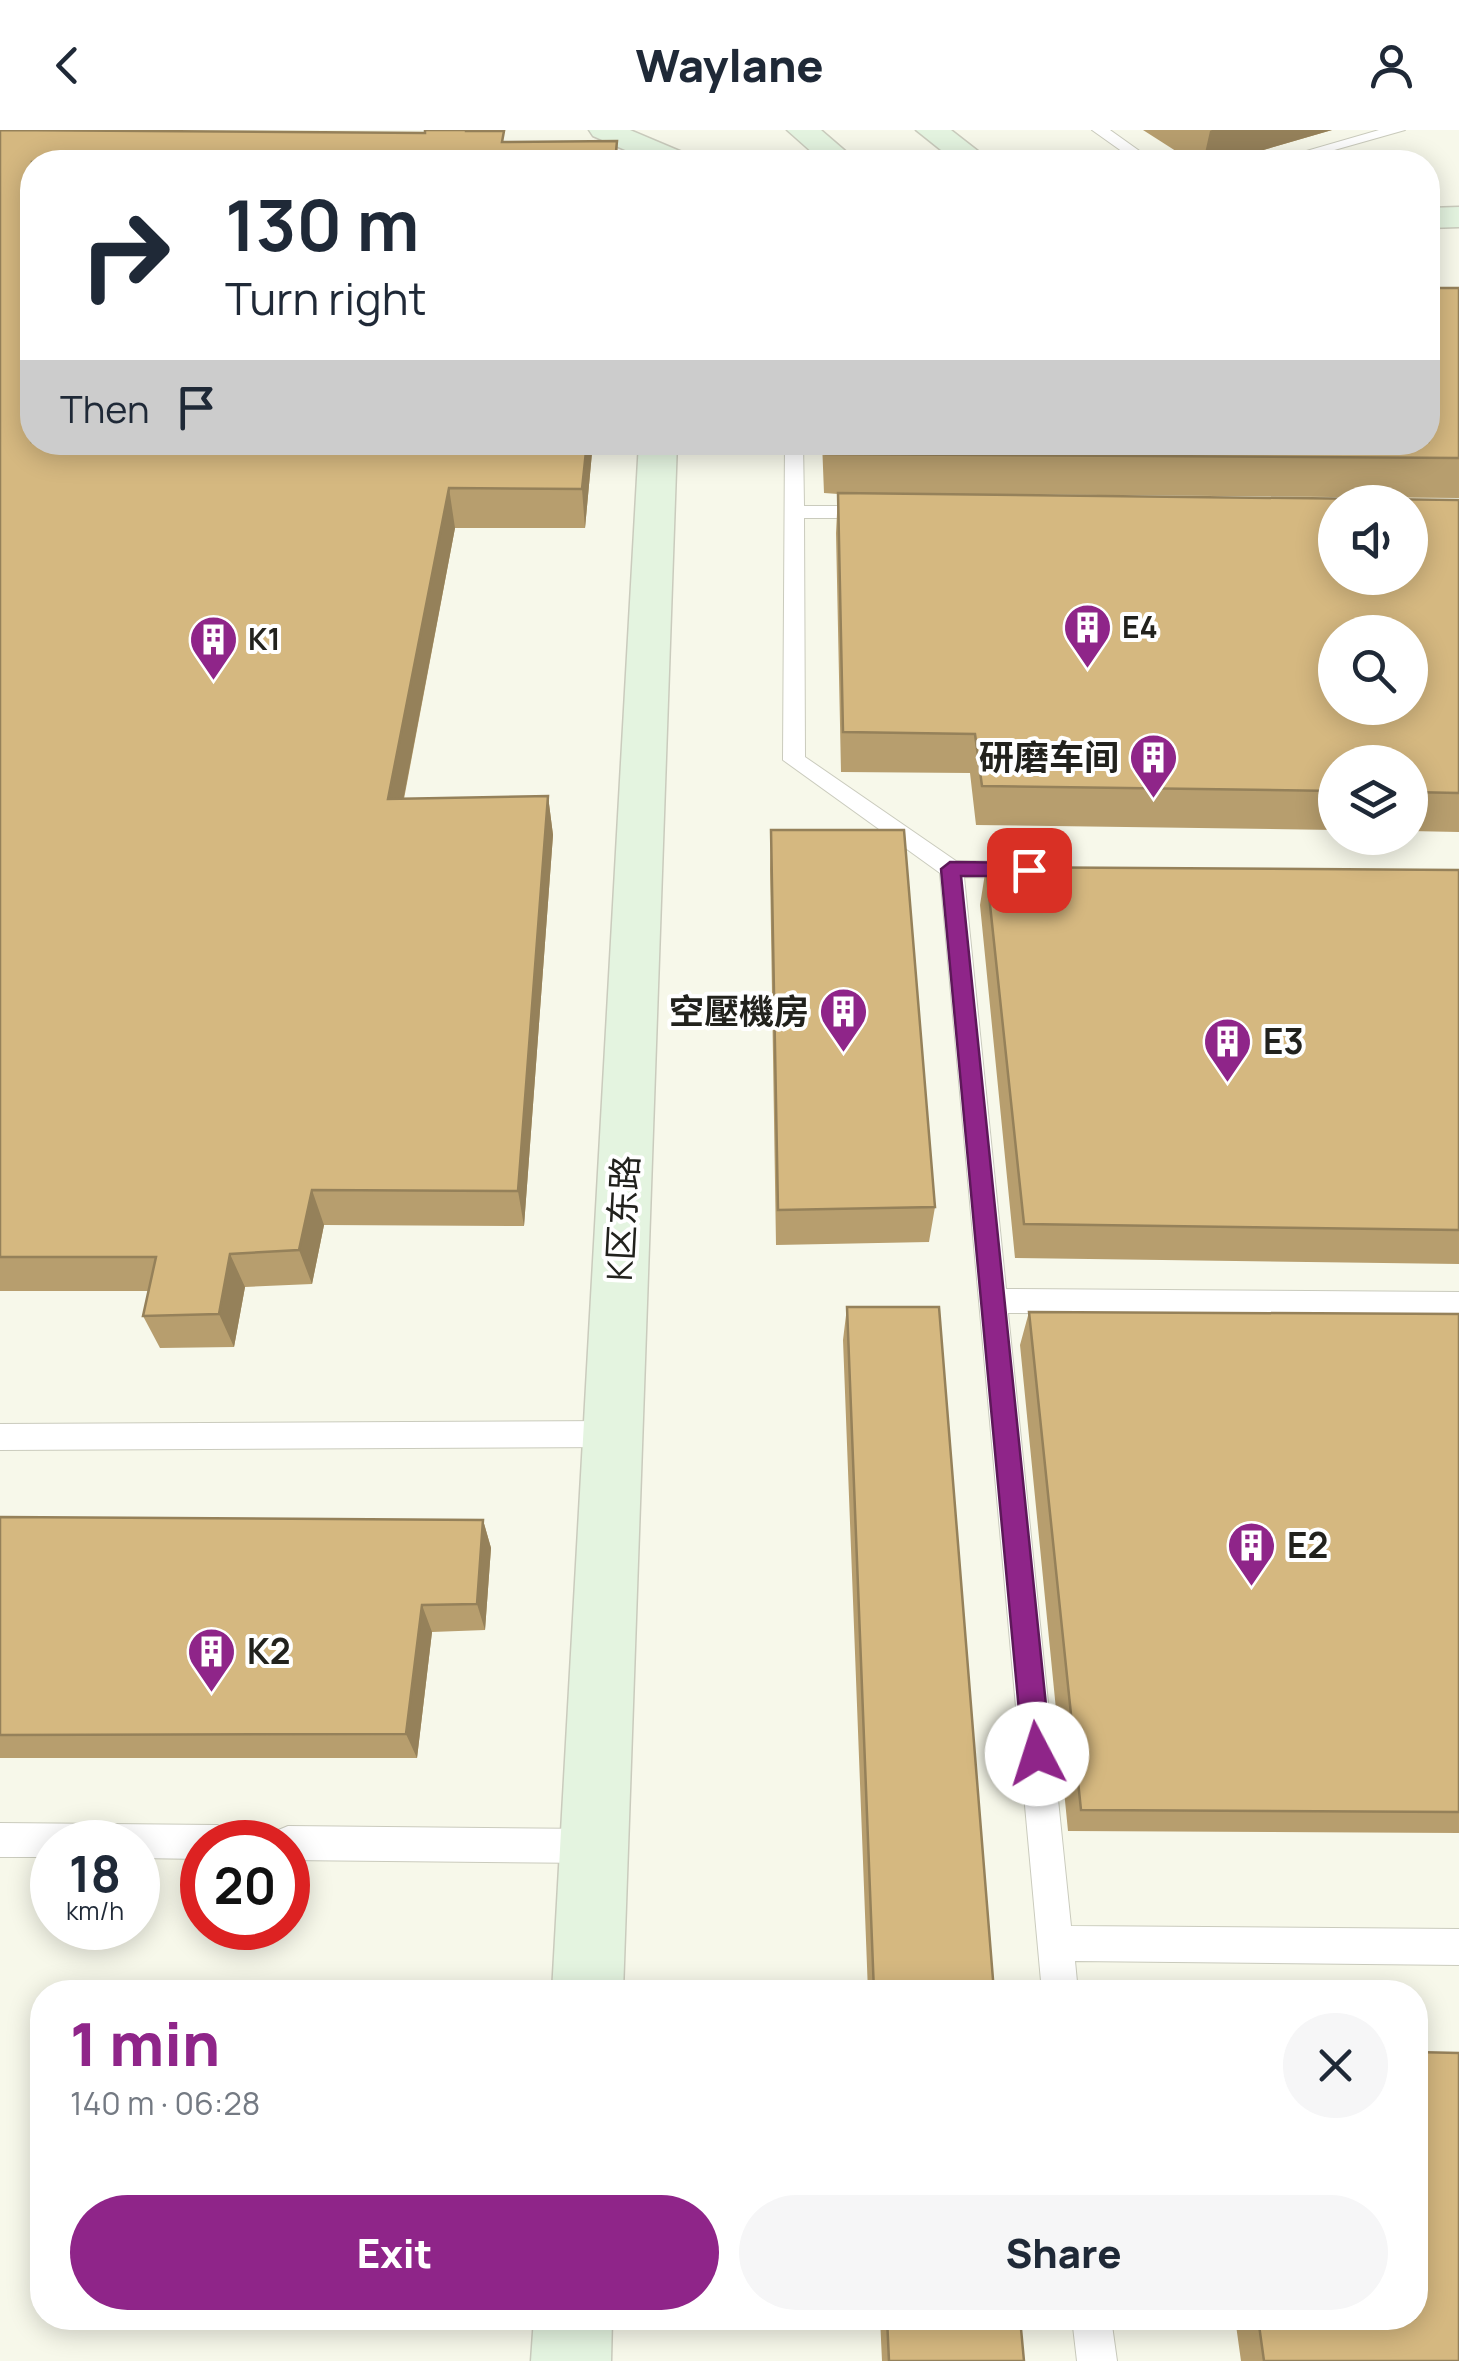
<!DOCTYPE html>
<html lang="en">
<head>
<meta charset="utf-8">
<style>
  body { margin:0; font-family:Manrope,"Noto Sans SC",sans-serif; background:#f6f6f7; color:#1f2937; height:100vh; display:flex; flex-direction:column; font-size:38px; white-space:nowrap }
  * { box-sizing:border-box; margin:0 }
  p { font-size:32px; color:#747a83 }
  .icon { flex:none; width:55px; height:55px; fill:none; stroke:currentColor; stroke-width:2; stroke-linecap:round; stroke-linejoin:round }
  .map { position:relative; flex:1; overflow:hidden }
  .details { position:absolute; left:30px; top:1850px; width:1398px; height:350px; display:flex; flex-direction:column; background:#fff; border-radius:40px; box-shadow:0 5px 25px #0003 }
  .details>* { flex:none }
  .top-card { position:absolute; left:20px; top:20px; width:1420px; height:305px; border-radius:40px; box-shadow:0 5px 25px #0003; background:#fff; color:#1f2937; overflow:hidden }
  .fabs { position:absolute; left:1318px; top:355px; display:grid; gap:20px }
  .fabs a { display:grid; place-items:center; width:110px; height:110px; border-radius:50%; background:#fff; box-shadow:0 5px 25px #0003; font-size:50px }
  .speed { position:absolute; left:30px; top:1690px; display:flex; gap:20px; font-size:50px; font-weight:700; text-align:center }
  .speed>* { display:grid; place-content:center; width:130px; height:130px; border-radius:50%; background:#fff; box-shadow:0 5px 25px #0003; line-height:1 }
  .speed small { font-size:25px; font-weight:400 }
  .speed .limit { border:15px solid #d22; background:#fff; color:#111 }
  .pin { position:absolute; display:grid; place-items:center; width:85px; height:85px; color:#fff; margin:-42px; border-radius:20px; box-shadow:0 5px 15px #0006 }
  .me { position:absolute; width:110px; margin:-55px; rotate:355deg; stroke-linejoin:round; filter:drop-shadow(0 0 8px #0008) }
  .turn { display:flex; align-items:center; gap:35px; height:210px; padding:0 40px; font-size:45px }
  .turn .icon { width:130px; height:130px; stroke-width:2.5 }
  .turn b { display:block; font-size:70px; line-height:85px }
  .then { display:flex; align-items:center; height:95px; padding:0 40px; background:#0003; gap:20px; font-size:38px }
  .round { display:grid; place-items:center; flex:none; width:105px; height:105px; border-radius:52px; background:#f6f6f7 }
  .headline { display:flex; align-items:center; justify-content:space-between; height:170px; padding:0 40px }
  h1 { font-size:60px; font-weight:800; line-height:75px; color:#8f2589 }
  .primary-button { display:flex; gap:20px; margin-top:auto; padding:20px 40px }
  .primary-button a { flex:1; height:115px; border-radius:60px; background:#8f2589; color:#fff; font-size:40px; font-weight:800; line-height:115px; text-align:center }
  .primary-button a+a { background:#f6f6f7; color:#1f2937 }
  header { display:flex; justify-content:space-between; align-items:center; height:130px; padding:0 40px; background:#fff; font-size:45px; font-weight:800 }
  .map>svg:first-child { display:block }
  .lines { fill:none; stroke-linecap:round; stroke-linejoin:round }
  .lane-casing { stroke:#cacbbd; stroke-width:2 }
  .secondary-casing { stroke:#cacbbd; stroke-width:3 }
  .lane { fill:#fff; fill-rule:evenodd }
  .secondary { fill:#e4f4e0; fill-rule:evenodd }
  .wall { fill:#b79e6e }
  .shaded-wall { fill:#95815a }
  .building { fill:#d5b880; stroke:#95815a; stroke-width:2.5; fill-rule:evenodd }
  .route { fill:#8f2589; stroke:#5d1859; stroke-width:2.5 }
  .labels { text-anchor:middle; stroke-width:8; stroke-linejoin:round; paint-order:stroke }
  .far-poi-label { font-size:30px; font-weight:bold; fill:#22221d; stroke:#fff; text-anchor:start }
  .poi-label { font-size:35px; font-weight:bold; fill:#22221d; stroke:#fff; text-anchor:start }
  .street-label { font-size:35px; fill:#22221d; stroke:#fff }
</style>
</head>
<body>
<header><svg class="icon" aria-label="back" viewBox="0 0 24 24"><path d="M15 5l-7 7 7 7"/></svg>Waylane<svg class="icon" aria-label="person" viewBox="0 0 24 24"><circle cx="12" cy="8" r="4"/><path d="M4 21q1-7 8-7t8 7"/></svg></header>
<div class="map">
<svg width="1459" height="2231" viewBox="0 0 1459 2231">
  <rect width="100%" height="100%" fill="#f7f8ea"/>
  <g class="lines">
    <defs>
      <path id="lane" d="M1092,0H1110L1155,32H1137Z
        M1379,0H1405L1292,32H1268Z
        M785,312H803L804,376H874L884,382L874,388H804L805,627L956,731L1023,732L1035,740L1023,748L964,747L1006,1159L1459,1162V1186L1008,1183L1071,1796L1459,1799V1835L1075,1831L1078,1862H1042L940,743L783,630Z
        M613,1291L623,1295L628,1304L623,1313L613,1317L0,1320V1294Z
        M0,1693L217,1695L229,1700L234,1712H202V1729L138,1728V1712H52V1727H0Z
        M288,1696L594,1699L606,1704L611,1716L606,1728L594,1733L288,1730V1712H271L276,1701Z
        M1072,2188H1111L1117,2231H1077Z"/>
      <path id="secondary" d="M589,0H630L682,22L687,32H653L593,6Z
        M787,0H821L858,32H823Z
        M916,0H951L992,32H956Z
        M1459,77V97L1428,98V78Z
        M639,312H677L623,1862H552Z
        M534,2188H612L611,2231H531Z"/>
    </defs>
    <use href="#lane" class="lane-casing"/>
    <use href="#secondary" class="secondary-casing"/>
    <use href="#lane" class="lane"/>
    <use href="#secondary" class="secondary"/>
  </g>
  <path class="wall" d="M0,0L425,3L472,0V1L505,12L617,11L618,32H32V312H593L585,398H455L404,669L548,666L553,705L524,1096L324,1095L312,1154L245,1157L234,1217L160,1218L143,1186L148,1161H0Z
    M1143,0H1332L1222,32H1193Z
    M1459,158V368L974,364L1459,370V702L1410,701V632H1335V700L976,695L970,643L841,642L836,403L838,364L824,363L822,312H1428Z
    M771,700L935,1077L929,1112L776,1115L770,739Z
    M986,737L1459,740V1134L1015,1128L980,775Z
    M847,1177L994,1862H868L843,1210Z
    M1029,1182L1459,1184V1703L1068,1701L1020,1215Z
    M0,1387L483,1390L491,1418L485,1500L432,1502L417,1628H0Z
    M880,2188H1020L1024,2231H882Z
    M1235,2188H1415L1459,2231H1241Z"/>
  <path class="shaded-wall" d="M1332,0L1222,32H1203L1210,1L1212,0Z
    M587,312H593L585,398L582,359Z
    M449,358L455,398L396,708L388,669Z
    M548,666L553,705L524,1096L518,1061Z
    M312,1060L324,1095L312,1154L299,1120Z
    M230,1124L245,1157L234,1217L219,1184Z
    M483,1390L491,1418L485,1500L477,1474Z
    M422,1475L432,1502L417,1628L406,1604Z"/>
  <path class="building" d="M0,0L425,3V0H466V1H504L502,12L617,11L615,32H32V312H587L582,359L449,358L388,669L548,666L518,1061L312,1060L299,1120L230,1124L219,1184L143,1186L156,1127H0Z
    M1428,158H1459V328L826,324V312H1428Z
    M838,363L1459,370V663L1410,662V632H1335V661L982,656L975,604L843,602ZM1335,372H1410V448H1335ZM1335,502H1410V578H1335Z
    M771,700H904L935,1077L778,1080Z
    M986,737L1459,740V1100L1024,1094Z
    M847,1177H939L994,1862H874Z
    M1029,1182L1459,1184V1682L1081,1680Z
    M0,1387L483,1390L477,1474L422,1475L406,1604L0,1605Z
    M1415,1922L1459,1923V2231H1264L1258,2188H1415Z
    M887,2188H1020L1024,2231H889Z"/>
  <path class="route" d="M950,732L1029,733L1038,740L1029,746H961L1051,1624L1047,1634L1037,1638L1027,1634L1023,1624L941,739Z"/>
  <defs>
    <symbol id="building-pin" viewBox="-11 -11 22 30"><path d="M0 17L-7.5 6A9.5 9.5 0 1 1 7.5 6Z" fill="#8f2589" stroke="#fff"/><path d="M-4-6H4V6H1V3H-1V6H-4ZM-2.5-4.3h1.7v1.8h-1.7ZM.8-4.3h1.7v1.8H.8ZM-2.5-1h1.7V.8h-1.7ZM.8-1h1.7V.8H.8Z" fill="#fff"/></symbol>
  </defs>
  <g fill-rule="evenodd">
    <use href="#building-pin" x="1060" y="470" width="55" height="75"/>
    <use href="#building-pin" x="186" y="482" width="55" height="75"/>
    <use href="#building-pin" x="1126" y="600" width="55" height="75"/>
    <use href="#building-pin" x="816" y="854" width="55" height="75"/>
    <use href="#building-pin" x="1200" y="884" width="55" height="75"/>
    <use href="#building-pin" x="1224" y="1388" width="55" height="75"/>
    <use href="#building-pin" x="184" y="1494" width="55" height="75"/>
  </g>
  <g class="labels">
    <g class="far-poi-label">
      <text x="1122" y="508">E4</text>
      <text x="248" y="520">K1</text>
    </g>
    <g class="poi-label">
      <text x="1119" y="640" text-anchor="end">研磨车间</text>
      <text x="809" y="894" text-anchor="end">空壓機房</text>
      <text x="1263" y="924">E3</text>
      <text x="1287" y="1428">E2</text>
      <text x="247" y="1534">K2</text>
    </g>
    <g class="street-label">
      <text transform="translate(623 1088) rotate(-87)" y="12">K区东路</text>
    </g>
  </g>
</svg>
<div class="fabs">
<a><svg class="icon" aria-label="sound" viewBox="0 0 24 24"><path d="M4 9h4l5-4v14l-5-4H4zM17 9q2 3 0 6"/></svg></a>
<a><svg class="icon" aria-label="search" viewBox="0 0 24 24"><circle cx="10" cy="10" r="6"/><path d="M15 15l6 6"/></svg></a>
<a><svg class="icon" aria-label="layers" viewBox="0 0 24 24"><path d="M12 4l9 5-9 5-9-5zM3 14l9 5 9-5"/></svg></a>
</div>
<div class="speed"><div>18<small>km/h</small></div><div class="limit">20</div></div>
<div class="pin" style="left:1029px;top:740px;background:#d93025"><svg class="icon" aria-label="arrive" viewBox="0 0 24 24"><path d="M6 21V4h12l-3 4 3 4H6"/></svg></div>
<svg class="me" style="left:1037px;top:1624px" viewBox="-20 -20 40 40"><circle r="19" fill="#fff"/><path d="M0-13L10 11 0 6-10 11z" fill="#8f2589"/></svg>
<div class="top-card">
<div class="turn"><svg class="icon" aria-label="right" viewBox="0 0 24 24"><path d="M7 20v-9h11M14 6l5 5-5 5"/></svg><div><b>130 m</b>Turn right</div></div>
<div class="then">Then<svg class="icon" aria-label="arrive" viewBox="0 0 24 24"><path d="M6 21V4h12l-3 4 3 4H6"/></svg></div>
</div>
<section class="details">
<div class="headline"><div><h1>1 min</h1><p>140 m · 06:28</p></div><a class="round"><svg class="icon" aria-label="close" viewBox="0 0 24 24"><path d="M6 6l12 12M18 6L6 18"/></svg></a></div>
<div class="primary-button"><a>Exit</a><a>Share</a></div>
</section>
</div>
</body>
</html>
